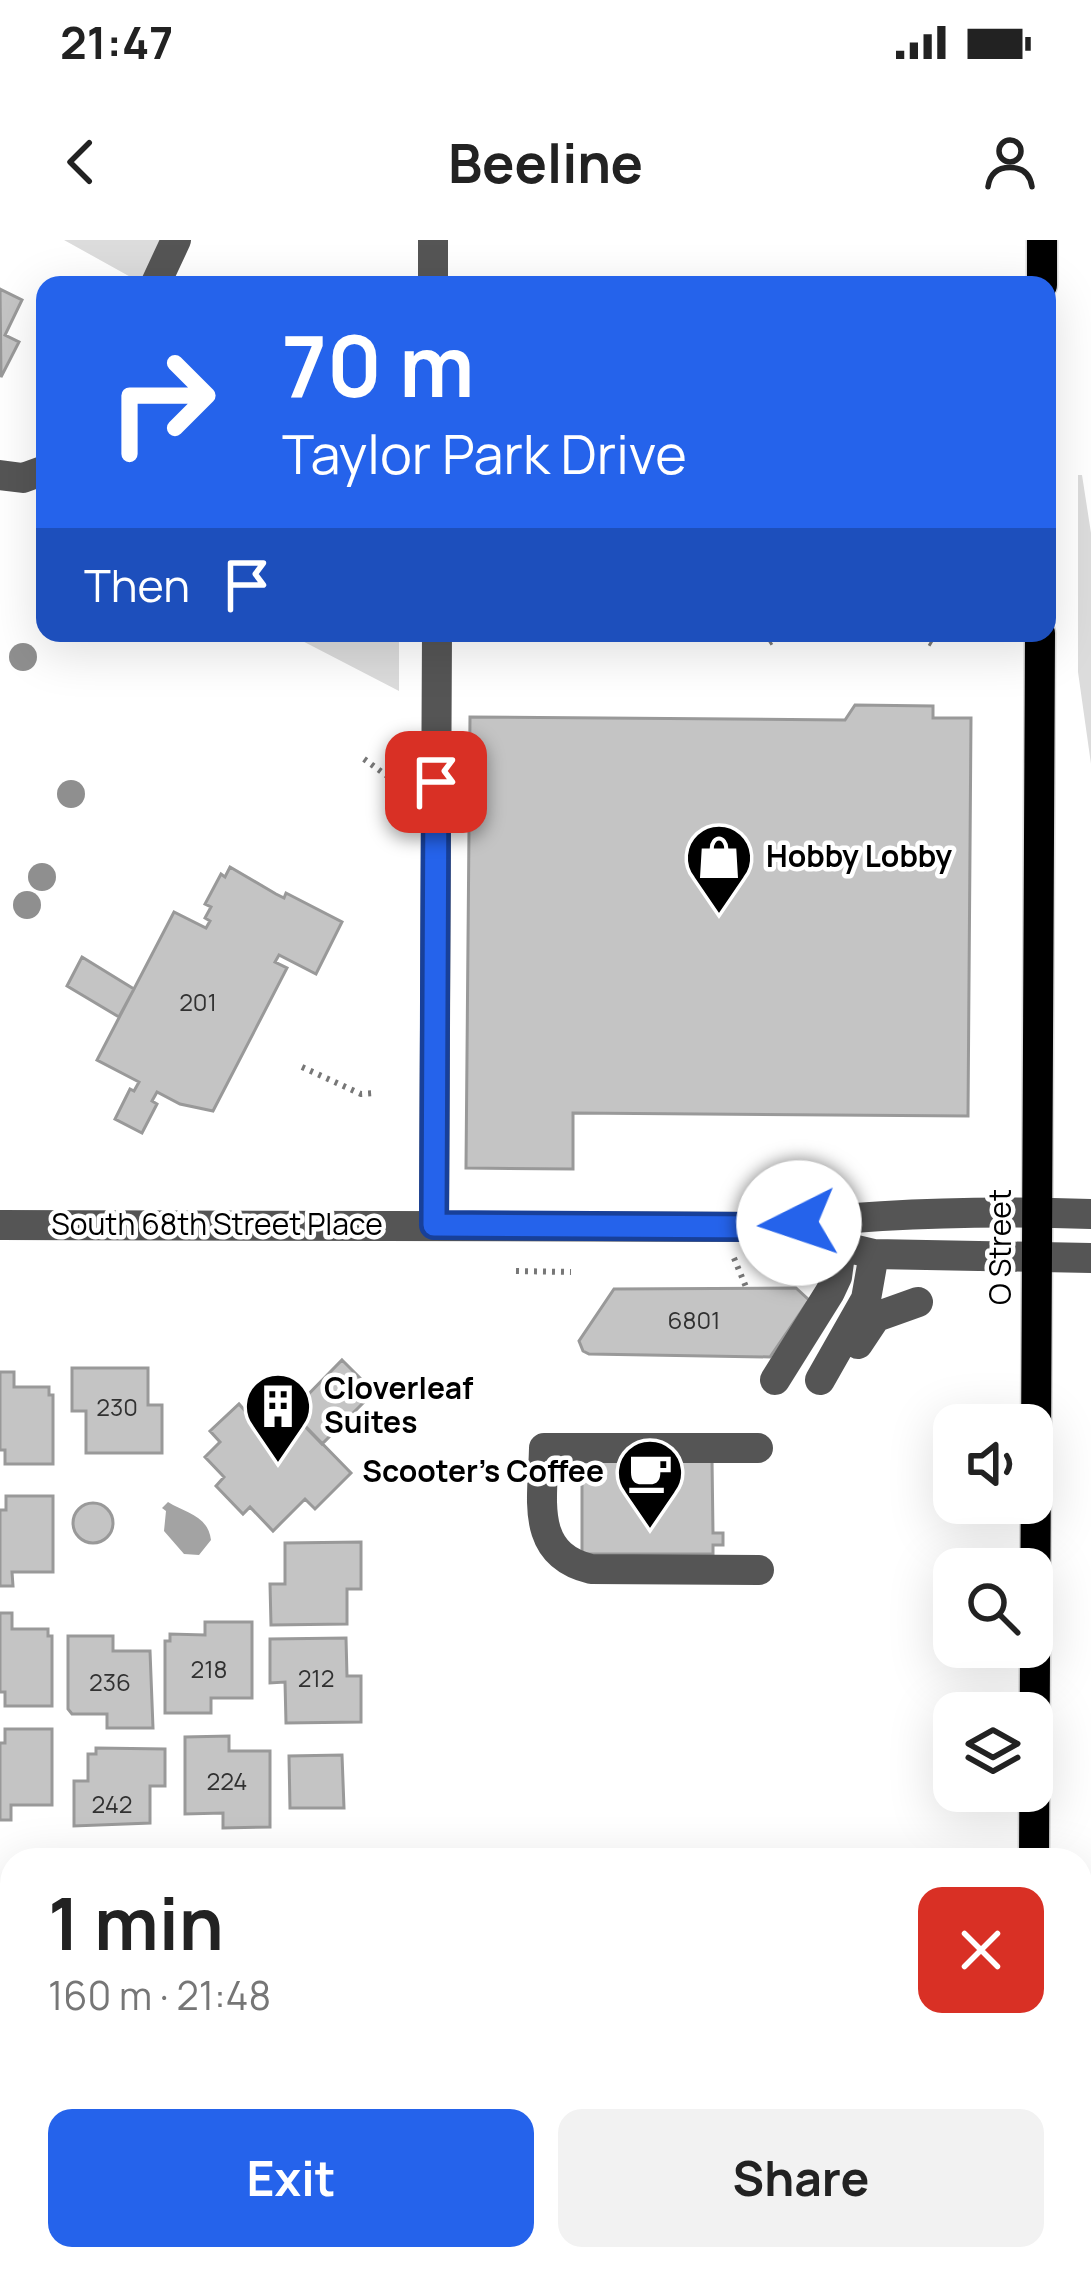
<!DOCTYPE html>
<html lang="en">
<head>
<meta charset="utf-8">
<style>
  body { margin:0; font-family:Manrope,sans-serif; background:#f2f2f2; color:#222; height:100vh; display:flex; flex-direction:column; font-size:45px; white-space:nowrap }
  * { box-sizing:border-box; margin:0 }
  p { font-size:39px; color:#767676 }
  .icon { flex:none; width:66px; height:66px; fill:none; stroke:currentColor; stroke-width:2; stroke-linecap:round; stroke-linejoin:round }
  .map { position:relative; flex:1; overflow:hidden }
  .side { position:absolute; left:0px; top:1608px; width:1092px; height:423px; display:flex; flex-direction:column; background:#fff; border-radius:36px 36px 0 0; box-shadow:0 12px 48px #0002 }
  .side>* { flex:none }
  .banner { position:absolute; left:36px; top:36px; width:1020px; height:366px; border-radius:24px; box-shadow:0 12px 48px #0002; background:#2563eb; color:#fff; overflow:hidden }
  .tools { position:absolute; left:933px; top:1164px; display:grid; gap:24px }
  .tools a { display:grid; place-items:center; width:120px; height:120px; border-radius:24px; background:#fff; box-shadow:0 12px 48px #0002; font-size:60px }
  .pin { position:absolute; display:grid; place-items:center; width:102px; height:102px; color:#fff; margin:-51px; border-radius:24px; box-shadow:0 6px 18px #0006 }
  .me { position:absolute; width:132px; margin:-66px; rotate:266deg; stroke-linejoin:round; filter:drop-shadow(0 0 9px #0008) }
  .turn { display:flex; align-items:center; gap:42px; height:252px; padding:0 48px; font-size:54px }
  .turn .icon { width:156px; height:156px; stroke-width:2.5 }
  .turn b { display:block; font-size:84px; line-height:102px }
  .then { display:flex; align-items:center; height:114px; padding:0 48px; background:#0003; gap:24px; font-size:45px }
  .round { display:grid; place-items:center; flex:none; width:126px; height:126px; border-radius:24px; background:#f2f2f2 }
  .head { display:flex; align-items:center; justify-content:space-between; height:204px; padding:0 48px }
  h1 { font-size:72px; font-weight:700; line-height:90px }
  .cta { display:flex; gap:24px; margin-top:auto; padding:24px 48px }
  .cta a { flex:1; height:138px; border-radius:24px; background:#2563eb; color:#fff; font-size:48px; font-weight:700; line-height:138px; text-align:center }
  .cta a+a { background:#f2f2f2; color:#222 }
  .status { display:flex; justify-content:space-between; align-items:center; height:84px; padding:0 60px; background:#fff; direction:ltr }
  .status svg { height:33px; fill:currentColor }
  header { display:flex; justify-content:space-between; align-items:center; height:156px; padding:0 48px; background:#fff; font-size:54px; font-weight:700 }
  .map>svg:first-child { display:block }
  .green { fill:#dcdcdc }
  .water { fill:#a3a3a3 }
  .building { fill:#c4c4c4; stroke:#999; stroke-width:3 }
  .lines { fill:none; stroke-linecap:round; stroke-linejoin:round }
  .major-casing { stroke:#dbdbdb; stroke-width:33 }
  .path { stroke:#777; stroke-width:6; stroke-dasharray:3 6; stroke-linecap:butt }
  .minor { stroke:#555; stroke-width:30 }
  .major { stroke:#000; stroke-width:30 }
  .tree { fill:#8f8f8f }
  .route-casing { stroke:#184099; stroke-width:30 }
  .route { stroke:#2563eb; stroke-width:21 }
  .labels { text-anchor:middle; stroke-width:9; stroke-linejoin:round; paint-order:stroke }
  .number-label { font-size:24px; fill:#313131 }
  .poi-label { font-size:30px; font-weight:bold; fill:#000; stroke:#fff; text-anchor:start }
  .street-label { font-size:30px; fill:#000; stroke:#fff }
</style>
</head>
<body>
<div class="status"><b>21:47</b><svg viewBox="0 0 49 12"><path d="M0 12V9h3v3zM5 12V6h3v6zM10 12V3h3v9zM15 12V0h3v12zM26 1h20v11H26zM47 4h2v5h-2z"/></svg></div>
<header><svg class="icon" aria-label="back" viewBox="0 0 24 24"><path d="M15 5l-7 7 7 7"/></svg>Beeline<svg class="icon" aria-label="person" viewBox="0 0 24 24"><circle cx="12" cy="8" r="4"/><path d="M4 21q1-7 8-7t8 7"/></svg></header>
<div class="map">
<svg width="1091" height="2030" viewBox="0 0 1091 2030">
  <rect width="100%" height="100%" fill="#fff"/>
  <path class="green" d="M64,0H176L145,45Z
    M1078,235H1082L1091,293V524L1078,432Z
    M287,393H399V451Z"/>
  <path class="water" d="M168,1262C185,1273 208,1275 211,1300L199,1315L184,1314L164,1291L166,1271L162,1268Z"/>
  <path class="building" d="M0,49L22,60L5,95L19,102L1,137Z
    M855,465L933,466V478H971L968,876L573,873V929L466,928L470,477L845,480Z
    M230,627L276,654L284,658L286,653L342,682L316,734L279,715L275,722L287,728L213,871L180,864L157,852L152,861L157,864L142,893L115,879L130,849L134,851L139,842L97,820L174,672L206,688L210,681L205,678L211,667L205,664L221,634L225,637Z
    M82,717L134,749L119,777L67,746Z
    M796,1048L809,1060L770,1117L589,1114L583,1111L579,1101L614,1049Z
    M342,1120L374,1152L322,1204L291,1172Z
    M72,1128H148V1165H162V1213H86V1171H72Z
    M0,1132H14V1147H49V1155H53V1224H5V1210H0Z
    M270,1150L351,1233L315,1269L305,1259L273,1291L250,1267L243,1274L216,1246L224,1237L205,1217L220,1202L210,1191L239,1164L247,1173Z
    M712,1219L713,1293H723V1305H713V1314H582V1220Z
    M6,1256H53V1332H12L13,1346H0V1270H6Z
    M73 1283a20 20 0 1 1 40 0a20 20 0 1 1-40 0Z
    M361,1302V1349H347V1384L271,1385L270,1344H285V1303Z
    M0,1373H12V1389H48V1396H52V1466H5V1452H0Z
    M205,1382H252V1458H211V1473H165V1401H170V1394L205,1395Z
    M68,1396H113V1411H150L153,1488H107V1474H72L68,1469Z
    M346,1398L347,1436H361V1482L286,1483L285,1442L270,1443V1399Z
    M5,1489H52V1565H11V1580H0V1503H5Z
    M229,1496V1511H270V1587L223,1588V1573L185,1574V1497Z
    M96,1508L165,1509V1546H150V1583L74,1586V1541H88V1514H96Z
    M342,1515L344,1568H290L289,1516Z
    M0,1904H12V2019H42L41,2025L0,2024Z
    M306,2019H388V2027H306Z
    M485,2019H561V2030H485Z"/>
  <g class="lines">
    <defs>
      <path id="major" d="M1042,45V0
        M1034,1620L1040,393
        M1032,2030V2019"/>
    </defs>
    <use href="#major" class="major-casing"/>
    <path class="path" d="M914,393L937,407
      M769,403L785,393
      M364,519L405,549
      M302,827L361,854L376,853
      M734,1018L746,1047
      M516,1031L571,1032"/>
    <path class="minor" d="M433,0V45
      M155,45L176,0
      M0,235L23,238L45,230
      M0,985L764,987C874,973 980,970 1091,974
      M434,985L437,393
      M781,992L874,1014L1091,1018
      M858,1104L876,1077L918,1062
      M775,1140L830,1052L837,1037L841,1007
      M820,1140L866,1059L874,1014
      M758,1208H544C543,1259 529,1314 591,1329L759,1330"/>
    <use href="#major" class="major"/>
  </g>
  <g class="tree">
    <circle cx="23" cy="417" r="14"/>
    <circle cx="71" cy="554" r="14"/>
    <circle cx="42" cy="637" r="14"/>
    <circle cx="27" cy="665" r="14"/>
  </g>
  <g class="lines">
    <defs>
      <path id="route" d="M436,542L434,985L764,987L799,983"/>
    </defs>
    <use href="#route" class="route-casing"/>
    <use href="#route" class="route"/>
  </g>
  <defs>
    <symbol id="shop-pin" viewBox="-11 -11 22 30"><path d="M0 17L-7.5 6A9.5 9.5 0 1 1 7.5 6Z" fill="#000" stroke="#fff"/><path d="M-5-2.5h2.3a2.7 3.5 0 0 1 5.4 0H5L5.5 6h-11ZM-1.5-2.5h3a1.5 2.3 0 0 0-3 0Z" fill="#fff"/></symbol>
    <symbol id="building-pin" viewBox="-11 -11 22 30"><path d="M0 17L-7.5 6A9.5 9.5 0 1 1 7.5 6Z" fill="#000" stroke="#fff"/><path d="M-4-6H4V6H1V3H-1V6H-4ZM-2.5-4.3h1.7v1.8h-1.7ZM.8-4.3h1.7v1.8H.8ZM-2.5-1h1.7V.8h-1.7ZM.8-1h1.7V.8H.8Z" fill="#fff"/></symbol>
    <symbol id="cafe-pin" viewBox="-11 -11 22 30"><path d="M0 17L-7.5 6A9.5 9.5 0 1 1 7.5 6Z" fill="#000" stroke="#fff"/><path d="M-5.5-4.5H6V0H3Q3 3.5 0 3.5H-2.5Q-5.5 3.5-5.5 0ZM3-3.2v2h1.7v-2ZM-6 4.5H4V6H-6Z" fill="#fff"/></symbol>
  </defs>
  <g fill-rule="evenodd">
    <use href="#shop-pin" x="681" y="579" width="76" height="104"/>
    <use href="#building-pin" x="240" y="1128" width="76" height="104"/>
    <use href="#cafe-pin" x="612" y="1194" width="76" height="104"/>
  </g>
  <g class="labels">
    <g class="number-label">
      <text x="198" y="771">201</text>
      <text x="694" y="1089">6801</text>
      <text x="117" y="1176">230</text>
      <text x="209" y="1438">218</text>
      <text x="316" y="1447">212</text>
      <text x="110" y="1451">236</text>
      <text x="227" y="1550">224</text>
      <text x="112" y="1573">242</text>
    </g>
    <g class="poi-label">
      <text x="766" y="627">Hobby Lobby</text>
      <text x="324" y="1159">Cloverleaf<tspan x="324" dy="34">Suites</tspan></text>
      <text x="604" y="1242" text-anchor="end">Scooter's Coffee</text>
    </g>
    <g class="street-label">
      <text x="217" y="995">South 68th Street Place</text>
      <text transform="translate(1001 1007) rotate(-90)" y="10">O Street</text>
    </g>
  </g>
</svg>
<div class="tools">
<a><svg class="icon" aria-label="sound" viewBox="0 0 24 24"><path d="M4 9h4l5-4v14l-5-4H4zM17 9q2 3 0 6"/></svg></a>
<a><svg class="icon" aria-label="search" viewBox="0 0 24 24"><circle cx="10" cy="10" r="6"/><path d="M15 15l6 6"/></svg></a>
<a><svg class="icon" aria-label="layers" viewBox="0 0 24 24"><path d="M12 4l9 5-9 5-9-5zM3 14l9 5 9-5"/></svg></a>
</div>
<div class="pin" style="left:436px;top:542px;background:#d93025"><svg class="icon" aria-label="arrive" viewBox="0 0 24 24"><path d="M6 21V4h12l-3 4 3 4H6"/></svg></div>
<svg class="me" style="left:799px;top:983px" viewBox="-20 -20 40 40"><circle r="19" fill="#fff"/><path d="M0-13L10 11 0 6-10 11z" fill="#2563eb"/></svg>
<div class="banner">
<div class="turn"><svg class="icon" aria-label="right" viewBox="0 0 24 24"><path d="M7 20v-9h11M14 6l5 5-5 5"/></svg><div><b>70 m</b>Taylor Park Drive</div></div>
<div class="then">Then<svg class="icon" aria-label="arrive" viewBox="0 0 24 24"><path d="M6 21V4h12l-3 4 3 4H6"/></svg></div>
</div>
<section class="side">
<div class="head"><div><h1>1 min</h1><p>160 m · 21:48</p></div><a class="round" style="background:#d93025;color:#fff"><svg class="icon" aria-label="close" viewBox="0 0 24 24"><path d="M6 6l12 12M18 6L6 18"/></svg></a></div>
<div class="cta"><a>Exit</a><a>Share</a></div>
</section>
</div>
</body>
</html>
